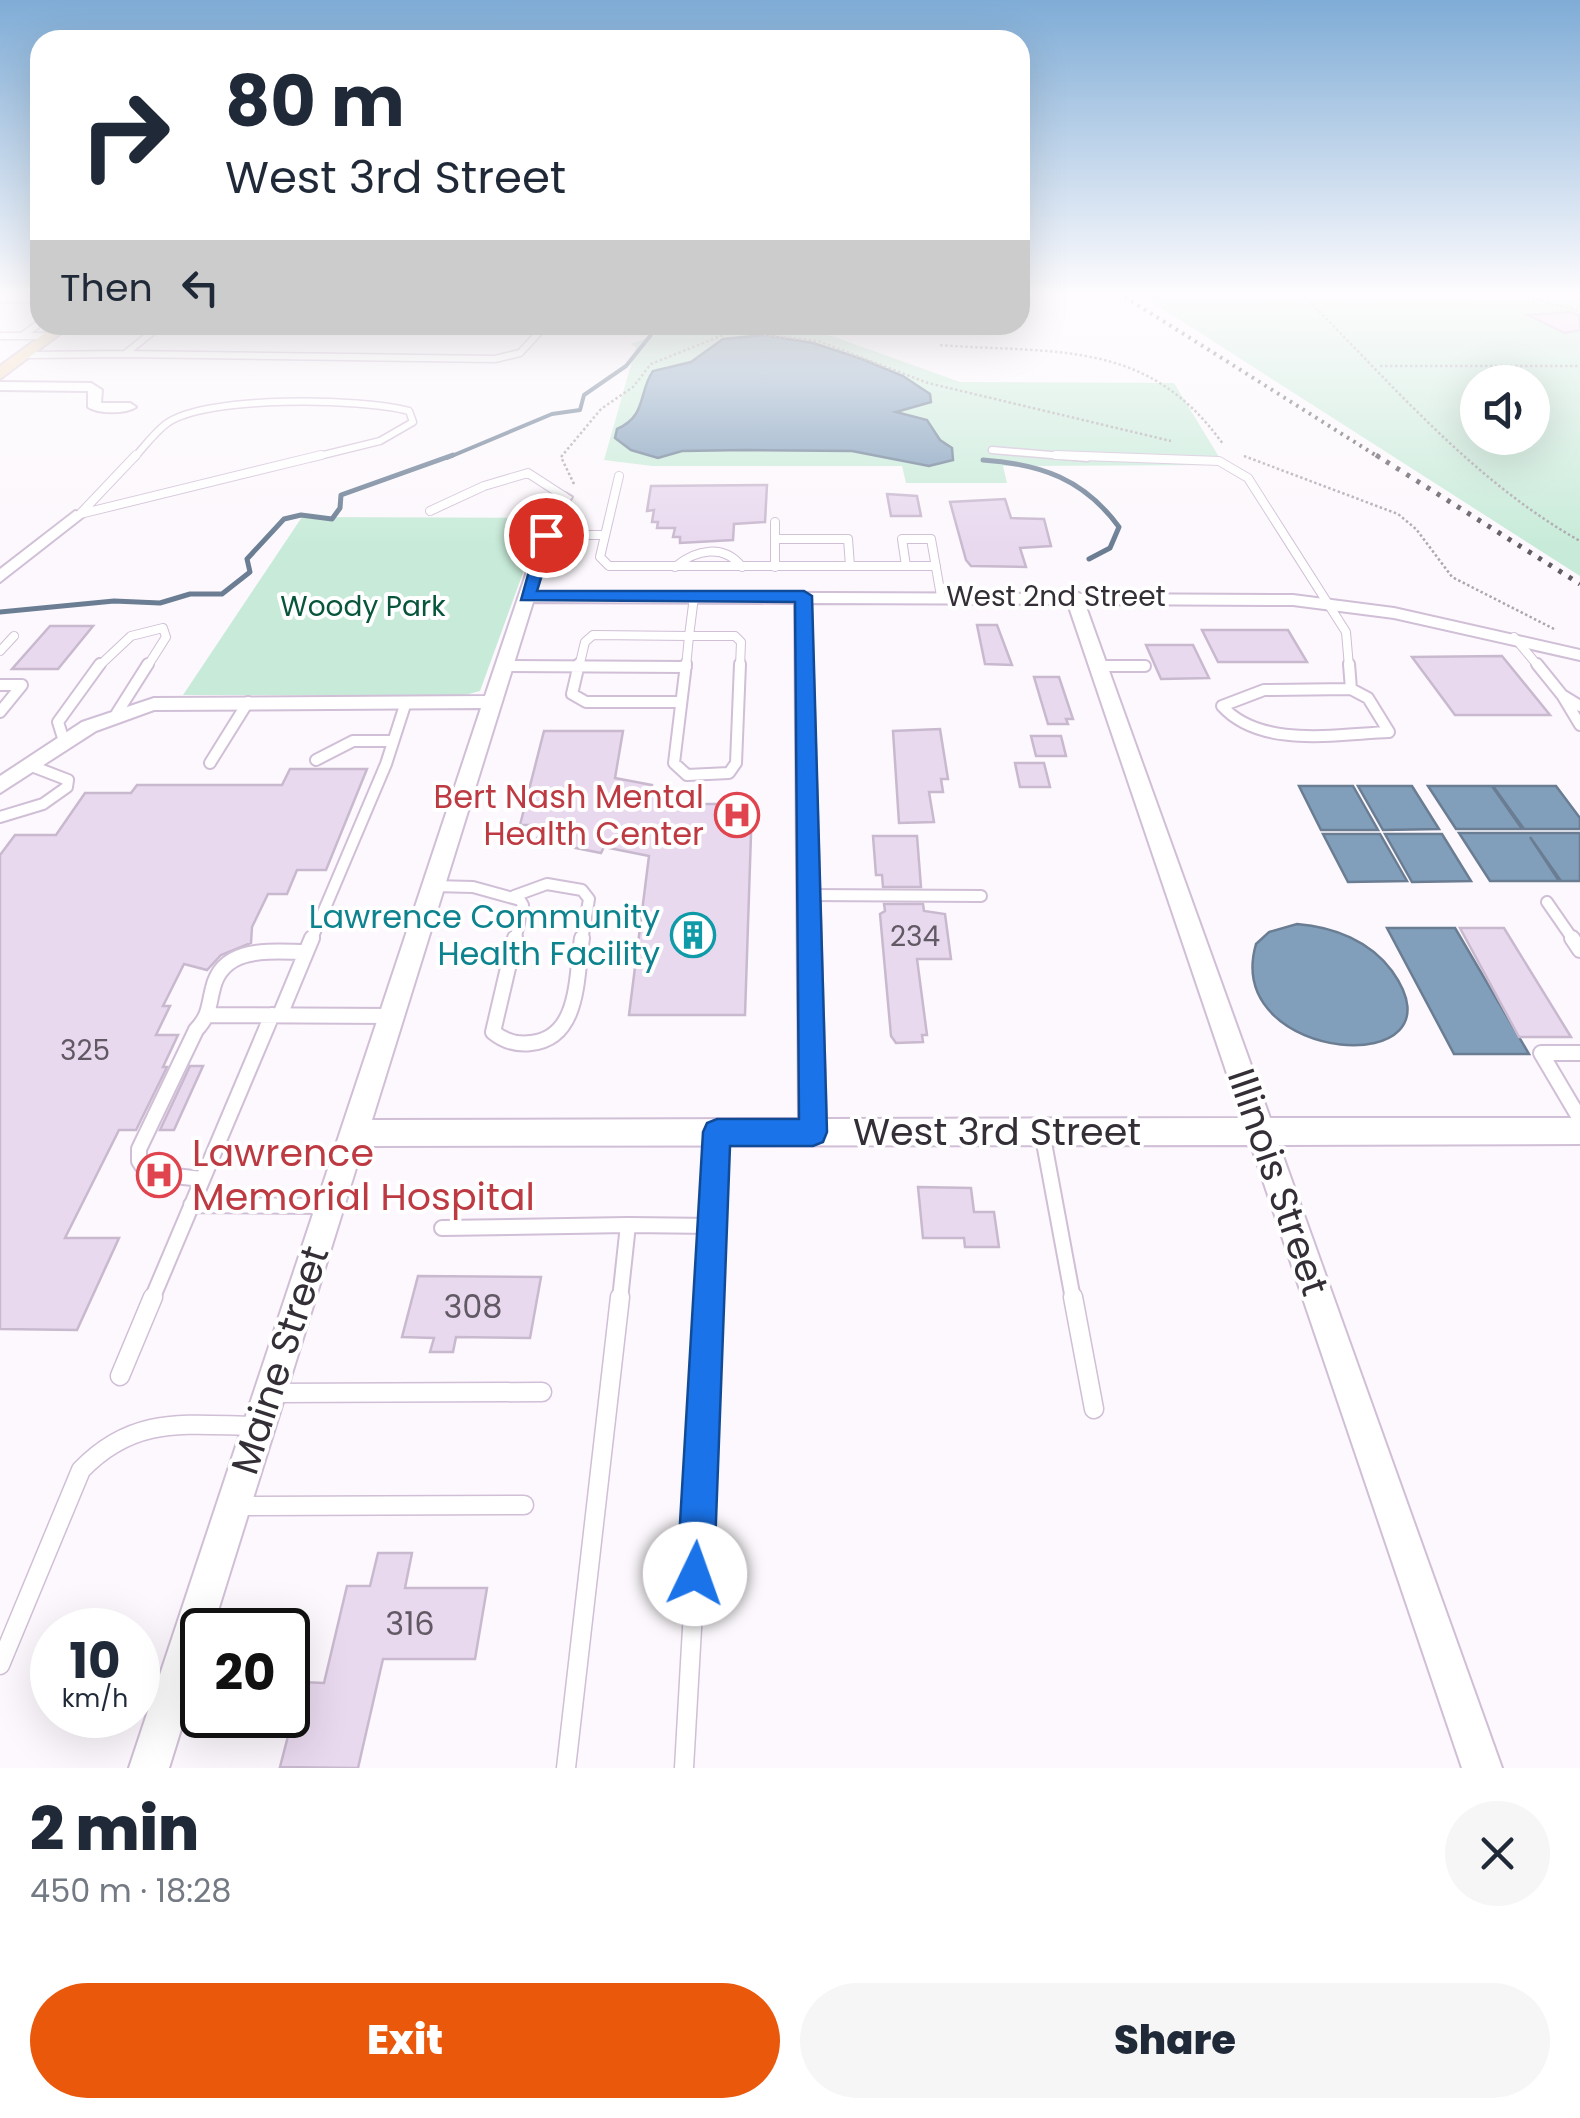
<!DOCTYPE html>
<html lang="en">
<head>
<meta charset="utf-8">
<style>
  body { margin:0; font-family:Poppins,sans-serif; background:#f6f6f7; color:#1f2937; height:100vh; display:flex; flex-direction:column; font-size:38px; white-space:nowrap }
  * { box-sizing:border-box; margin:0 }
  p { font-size:32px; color:#747a83 }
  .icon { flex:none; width:55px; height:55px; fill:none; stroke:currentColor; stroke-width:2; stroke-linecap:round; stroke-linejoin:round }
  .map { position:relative; height:1768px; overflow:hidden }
  .side { display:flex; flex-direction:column; background:#fff; flex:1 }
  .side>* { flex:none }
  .top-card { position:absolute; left:30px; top:30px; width:1000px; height:305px; border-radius:30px; box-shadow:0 10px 40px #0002; background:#fff; color:#1f2937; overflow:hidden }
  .tools { position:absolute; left:1460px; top:365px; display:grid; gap:20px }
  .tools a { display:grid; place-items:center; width:90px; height:90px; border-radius:50%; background:#fff; box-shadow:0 10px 40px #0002; font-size:50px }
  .speed { position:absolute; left:30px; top:1608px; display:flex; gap:20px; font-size:50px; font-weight:700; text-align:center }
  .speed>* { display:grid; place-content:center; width:130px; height:130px; border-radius:50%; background:#fff; box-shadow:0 10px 40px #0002; line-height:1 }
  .speed small { font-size:25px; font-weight:400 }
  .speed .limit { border:5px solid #111; border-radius:15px; background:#fff; color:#111 }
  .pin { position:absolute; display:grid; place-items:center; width:85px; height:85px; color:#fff; margin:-42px; border:5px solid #fff; border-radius:50%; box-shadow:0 2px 10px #0007 }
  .me { position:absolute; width:110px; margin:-55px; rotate:3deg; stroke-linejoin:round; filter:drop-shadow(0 0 8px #0008) }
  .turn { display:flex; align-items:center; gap:35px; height:210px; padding:0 30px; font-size:45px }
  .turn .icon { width:130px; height:130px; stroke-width:2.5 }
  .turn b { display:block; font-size:70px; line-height:85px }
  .then { display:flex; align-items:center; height:95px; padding:0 30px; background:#0003; gap:20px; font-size:38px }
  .round { display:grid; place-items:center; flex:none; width:105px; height:105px; border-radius:52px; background:#f6f6f7 }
  .overview { display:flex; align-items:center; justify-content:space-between; height:170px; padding:0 30px }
  h1 { font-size:60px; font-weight:800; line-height:75px }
  .cta { display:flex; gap:20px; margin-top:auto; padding:20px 30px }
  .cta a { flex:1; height:115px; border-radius:60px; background:#ea580c; color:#fff; font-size:40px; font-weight:800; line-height:115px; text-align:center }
  .cta a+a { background:#f6f6f7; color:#1f2937 }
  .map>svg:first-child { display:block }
  .green { fill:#c8ebd9; fill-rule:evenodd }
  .water { fill:#819fbb; stroke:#6a7d93; stroke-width:2.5 }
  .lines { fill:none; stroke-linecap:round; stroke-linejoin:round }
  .stream-far1 { stroke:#6a7d93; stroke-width:4 }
  .stream { stroke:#6a7d93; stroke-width:5 }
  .building { fill:#e9d9ef; stroke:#c9b9cf; stroke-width:2.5 }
  .lane-far4-casing { stroke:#d0bfd6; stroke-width:9 }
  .lane-far3-casing { stroke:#d0bfd6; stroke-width:10 }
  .lane-far2-casing { stroke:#d0bfd6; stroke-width:14 }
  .lane-far1-casing { stroke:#d0bfd6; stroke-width:18 }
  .lane-casing { stroke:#d0bfd6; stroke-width:21 }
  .street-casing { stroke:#d0bfd6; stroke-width:4 }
  .secondary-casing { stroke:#d0bfd6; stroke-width:4 }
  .path { stroke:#aca7ad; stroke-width:2.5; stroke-dasharray:2.5 2.5; stroke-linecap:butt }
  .lane-far4 { stroke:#fff; stroke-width:6 }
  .lane-far3 { stroke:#fff; stroke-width:8 }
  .lane-far2 { stroke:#fff; stroke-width:10 }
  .lane-far1 { stroke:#fff; stroke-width:14 }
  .lane { stroke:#fff; stroke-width:18 }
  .street { fill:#fff; fill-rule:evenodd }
  .secondary { fill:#f0d8b7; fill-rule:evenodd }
  .rail-far1 { stroke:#605a62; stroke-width:4; stroke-dasharray:2.5 5; stroke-linecap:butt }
  .rail { stroke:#605a62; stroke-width:5; stroke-dasharray:4 8; stroke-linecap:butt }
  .route { fill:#1a73e8; stroke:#114b97; stroke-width:2.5 }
  .labels { text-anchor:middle; stroke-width:8; stroke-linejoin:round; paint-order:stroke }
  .far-street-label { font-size:28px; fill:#342e36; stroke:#fff }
  .far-park-label { font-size:28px; fill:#07553a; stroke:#fff }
  .number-label { font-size:28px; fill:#615964 }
  .health-label { font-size:32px; fill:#be3a42; stroke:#fff; text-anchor:end }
  .culture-label { font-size:32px; fill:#0d838f; stroke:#fff; text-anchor:end }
  .near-number-label { font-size:32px; fill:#615964 }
  .near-street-label { font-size:38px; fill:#342e36; stroke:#fff }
  .near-health-label { font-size:38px; fill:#be3a42; stroke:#fff; text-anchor:start }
</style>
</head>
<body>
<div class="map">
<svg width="1580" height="1768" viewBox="0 0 1580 1768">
  <rect width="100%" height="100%" fill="#fcf8fd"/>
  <path class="green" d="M1144,297L1580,300V576ZM1478,382H1532V438H1478Z
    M686,325H768L832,336L960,382L1174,383L1224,465L1003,466L1007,483H906L902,466H652L604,460L636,347L630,344Z
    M302,517L543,518L480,691L465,695H183Z"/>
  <path class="water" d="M764,335L813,343L862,359L903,376L930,394L931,402L896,412L927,420L940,440L952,448L953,460L929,466L852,451L745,450L682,451L658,458L631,450L615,438L617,429C647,416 638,393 653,371L691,362L723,339Z
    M1299,786H1353L1378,830H1321Z
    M1358,786H1412L1439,829L1383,830Z
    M1428,786H1492L1522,829H1456Z
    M1493,786H1556L1580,818V829H1524Z
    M1459,833H1580V881H1561L1530,837L1559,881H1490Z
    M1323,834H1380L1407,881L1348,882Z
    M1385,834H1442L1471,881L1412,882Z
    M1297,924C1334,927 1370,941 1392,971C1471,1081 1221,1066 1256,944L1269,932Z
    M1455,928L1529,1054H1454L1387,928Z"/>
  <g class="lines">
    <path class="stream-far1" d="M447,458L552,414L580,410L584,395L626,366L659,325"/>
    <path class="stream" d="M983,460C1041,464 1084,479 1119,527L1110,548L1089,559
      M0,612L114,601L160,603L190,594H222L250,572L247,559L284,519L301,515L332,519L340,508L341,495L453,455"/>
  </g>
  <path class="building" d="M1571,312L1580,316V330L1565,333L1528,315Z
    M767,485L765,522L734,524L733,540L680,543V537H673L675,528H657L658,522H652L654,510L647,511L651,486Z
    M887,494L917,496L921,516H891Z
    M1005,499L1011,518L1044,519L1051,546L1020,548L1026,567L971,566L966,560L950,502Z
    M977,625H997L1012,665L985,664Z
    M50,626H93L58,669H12Z
    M1202,630H1288L1307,662H1218Z
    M1146,645H1193L1209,678L1161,679Z
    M1502,656L1550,715H1455L1412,657Z
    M1034,677H1059L1073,719H1066L1068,724H1048Z
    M940,729L948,779H941L943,792H929L934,822L899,823L893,731Z
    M544,731H623L615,778L652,785L651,794H664L663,804H752L745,1015H629L649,856L604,847L601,853L536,840L545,825H520Z
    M1031,736H1061L1066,756H1036Z
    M1015,763H1044L1050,787H1020Z
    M290,769H367L326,870H297L287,894H268L252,927L251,943L221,955L207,970L184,964L163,1006H170L156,1035H178L163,1067H167L136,1130H119L65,1238H119L77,1330L0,1329V855L15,835H56L85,793H131L137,785H282Z
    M873,836H917L921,887H883L882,875H876Z
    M884,904H923L924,911L945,914L951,959H917L927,1035H922L923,1042L896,1043L891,1036L880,914L885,911Z
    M1460,928H1504L1571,1037H1519Z
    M190,1066H203L174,1130H160Z
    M918,1187L971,1188L974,1212H994L999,1247H965L964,1238H923Z
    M418,1276L541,1277L530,1338L456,1337L453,1352H430L434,1338L402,1337Z
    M378,1553H412L405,1588H487L475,1659H383L358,1768L280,1767L302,1682L324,1683L347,1586H370Z"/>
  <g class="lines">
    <defs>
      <path id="lane-far4" d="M0,299H40
        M161,325L125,354L495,359L520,353L546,325
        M0,336H51
        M22,336L40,323
        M26,355L125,354
        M992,450L1087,458
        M134,458C144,447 154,433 166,424C204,395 362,398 409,411L413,422L380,441L311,458"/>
      <path id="lane-far3" d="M136,455L80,514L321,455
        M1056,455L1219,461L1248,478L1346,632L1349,667
        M619,476L600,557L609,566H936
        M430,511L484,486L528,473L565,497
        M775,522V567
        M547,535H605
        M775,539H848L850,566
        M906,566L902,539H931L941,596
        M675,567C696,549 724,544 742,567
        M689,636H735L741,642L740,667
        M689,636L694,597
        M1514,637L1539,667
        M0,651L14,636
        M504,666L650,667
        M1098,666H1145
        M98,667L131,636L163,628L166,637L147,667
        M579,667L585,642L593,635L689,636
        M686,667L689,636"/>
      <path id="lane-far2" d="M579,664L572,694L586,702H681
        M686,664L674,763L687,775L729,773L736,763L740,664
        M1349,664L1351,689
        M1537,664L1562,695L1580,706
        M504,666L686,667
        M1098,666H1145
        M0,685H22L0,712
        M1351,689L1368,698L1389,732C1337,734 1261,749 1222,706L1264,690Z
        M1562,695L1580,725
        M117,713L148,664
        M63,738L58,722L100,664
        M316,760L353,741H390
        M210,763L248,702
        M0,817L43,804L67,787L68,780L29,765
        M433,886L473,887L520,900L523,905L515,941
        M809,895L981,896
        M514,896L547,884L582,890L589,899L582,941
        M1547,902L1574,941
        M311,941L386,764L406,702"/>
      <path id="lane-far1" d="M515,938L493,1032C504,1041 516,1045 531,1043C580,1038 576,977 582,938
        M1572,938L1580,950
        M210,1015L391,1016
        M280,1015L312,938
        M1580,1053H1541L1580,1119
        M1042,1132L1073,1299
        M202,1179L147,1173L139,1161V1149L196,1030C210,1015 208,1007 213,988C223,945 271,952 306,952
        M191,1205L330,1206
        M442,1228L628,1225
        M152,1299L272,1015
        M620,1299L628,1225L715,1226L717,1134
        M711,1299L715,1226"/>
      <path id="lane" d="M1073,1297L1094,1409
        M120,1376L153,1297
        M274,1393L542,1392
        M238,1506L524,1505
        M0,1665L81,1470C134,1415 185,1425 255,1426
        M566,1768L620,1297
        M684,1768L711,1297"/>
      <path id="street" d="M0,382L91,383L102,390L101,403H130L136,407C126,414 98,414 88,407V391L0,390Z
        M565,493L572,497L560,515L536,592L1067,594L1074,591L1081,594L1293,595L1394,608L1580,650V660L1394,618L1293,605L1085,604L1270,1118H1580V1144L1279,1145L1502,1768H1462L1251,1145L363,1146L212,1630H202V1662L169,1768H129L481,708L154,710L96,731L0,793V776L82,722L154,698L485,696L546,515L560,494ZM533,602L795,603L799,1119L372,1120ZM811,603L1068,604L1242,1118L826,1119Z
        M75,511L87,514L0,582V569Z"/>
      <path id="secondary" d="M56,325H72L0,379V366Z"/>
    </defs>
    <use href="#lane-far4" class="lane-far4-casing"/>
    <use href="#lane-far3" class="lane-far3-casing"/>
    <use href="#lane-far2" class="lane-far2-casing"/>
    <use href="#lane-far1" class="lane-far1-casing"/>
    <use href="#lane" class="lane-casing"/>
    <use href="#street" class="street-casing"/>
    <use href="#secondary" class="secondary-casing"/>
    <path class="path" d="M1305,297C1391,383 1473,481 1580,541
      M1527,297L1580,311
      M940,345C1056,354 1147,338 1223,444
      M1380,366H1580
      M1244,456L1398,514L1416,529L1452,577L1556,630
      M574,484L561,457L601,409L633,387L651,364L733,331L818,341L928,383L1171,441"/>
    <use href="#lane-far4" class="lane-far4"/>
    <use href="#lane-far3" class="lane-far3"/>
    <use href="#lane-far2" class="lane-far2"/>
    <use href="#lane-far1" class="lane-far1"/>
    <use href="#lane" class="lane"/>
    <use href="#street" class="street"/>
    <use href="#secondary" class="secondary"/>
    <path class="rail-far1" d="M1125,297L1380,458"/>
    <path class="rail" d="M1376,455L1580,584"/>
  </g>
  <linearGradient id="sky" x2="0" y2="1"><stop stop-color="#7facd6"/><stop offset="0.54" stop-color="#fefcfe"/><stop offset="1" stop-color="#fefcfe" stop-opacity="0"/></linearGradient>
  <rect width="1580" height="545" fill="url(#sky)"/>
  <path class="route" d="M546,531L554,535L537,591H804L812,596L827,1132L823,1142L813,1146H730L714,1574L708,1588L695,1593L682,1588L677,1574L703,1132L707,1123L717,1119H799L795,602L521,600L539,535Z"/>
  <defs>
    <symbol id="hospital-ring" viewBox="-11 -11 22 22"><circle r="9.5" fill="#fff" stroke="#e0444e" stroke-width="1.5"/><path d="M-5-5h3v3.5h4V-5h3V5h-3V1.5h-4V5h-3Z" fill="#e0444e"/></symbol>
    <symbol id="building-ring" viewBox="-11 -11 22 22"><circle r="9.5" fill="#fff" stroke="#0f9aa8" stroke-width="1.5"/><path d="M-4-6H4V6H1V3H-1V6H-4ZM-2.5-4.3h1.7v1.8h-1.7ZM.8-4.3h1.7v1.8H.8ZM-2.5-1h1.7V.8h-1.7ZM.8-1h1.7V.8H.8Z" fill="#0f9aa8"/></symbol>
  </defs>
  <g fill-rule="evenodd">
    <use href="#hospital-ring" x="712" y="790" width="50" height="50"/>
    <use href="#building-ring" x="668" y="910" width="50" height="50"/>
    <use href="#hospital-ring" x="134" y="1150" width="50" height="50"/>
  </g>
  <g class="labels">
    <g class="far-street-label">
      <text x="1056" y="606">West 2nd Street</text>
    </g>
    <g class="far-park-label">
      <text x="363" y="616">Woody Park</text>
    </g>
    <g class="number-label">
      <text x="915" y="946">234</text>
      <text x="85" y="1060">325</text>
    </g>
    <g class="health-label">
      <text x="704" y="808">Bert Nash Mental<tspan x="704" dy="37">Health Center</tspan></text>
    </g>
    <g class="culture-label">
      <text x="660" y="928">Lawrence Community<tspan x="660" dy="37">Health Facility</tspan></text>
    </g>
    <g class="near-number-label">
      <text x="473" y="1318">308</text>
      <text x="410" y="1635">316</text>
    </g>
    <g class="near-street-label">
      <text x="997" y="1145">West 3rd Street</text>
      <text transform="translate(1278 1182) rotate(71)" y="13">Illinois Street</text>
      <text transform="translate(280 1360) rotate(-72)" y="13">Maine Street</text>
    </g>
    <g class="near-health-label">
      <text x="192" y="1166">Lawrence<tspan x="192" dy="44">Memorial Hospital</tspan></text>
    </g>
  </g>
</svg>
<div class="tools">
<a><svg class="icon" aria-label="sound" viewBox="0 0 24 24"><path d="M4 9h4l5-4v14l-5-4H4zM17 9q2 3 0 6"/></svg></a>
</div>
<div class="speed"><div>10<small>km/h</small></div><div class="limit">20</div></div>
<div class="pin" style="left:546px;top:535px;background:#d93025"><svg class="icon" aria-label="arrive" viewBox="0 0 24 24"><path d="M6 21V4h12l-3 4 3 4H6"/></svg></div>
<svg class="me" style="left:695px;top:1574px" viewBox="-20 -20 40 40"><circle r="19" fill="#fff"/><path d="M0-13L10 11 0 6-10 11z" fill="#1a73e8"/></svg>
<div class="top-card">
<div class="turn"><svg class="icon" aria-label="right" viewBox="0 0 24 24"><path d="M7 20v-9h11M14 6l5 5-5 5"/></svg><div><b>80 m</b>West 3rd Street</div></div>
<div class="then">Then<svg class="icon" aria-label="left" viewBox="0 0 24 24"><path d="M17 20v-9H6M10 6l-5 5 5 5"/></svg></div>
</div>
</div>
<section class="side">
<div class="overview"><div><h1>2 min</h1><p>450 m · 18:28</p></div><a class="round"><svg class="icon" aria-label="close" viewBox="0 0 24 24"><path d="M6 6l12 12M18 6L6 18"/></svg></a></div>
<div class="cta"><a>Exit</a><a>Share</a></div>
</section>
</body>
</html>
